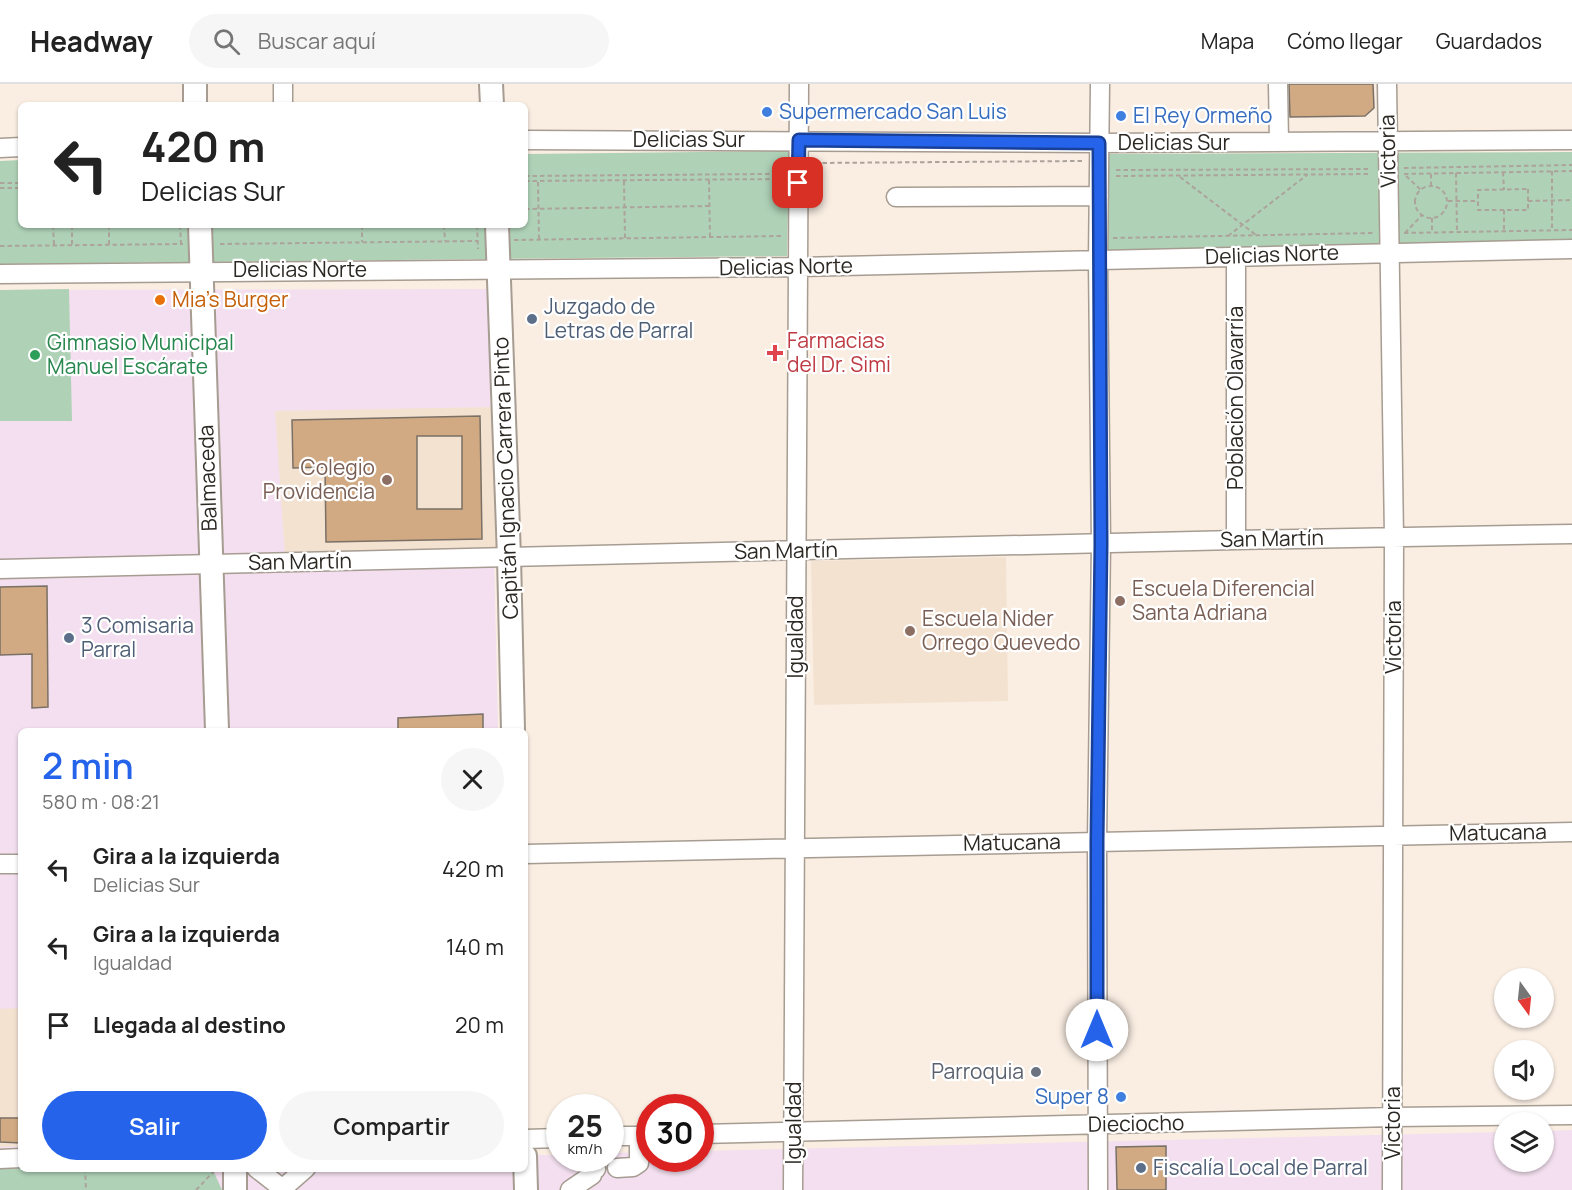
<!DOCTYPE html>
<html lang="es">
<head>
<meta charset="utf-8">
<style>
  body { margin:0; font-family:Manrope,sans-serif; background:#f6f6f6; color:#222; height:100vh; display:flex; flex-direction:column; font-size:22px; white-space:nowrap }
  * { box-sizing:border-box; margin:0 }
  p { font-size:20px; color:#767676 }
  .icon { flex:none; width:33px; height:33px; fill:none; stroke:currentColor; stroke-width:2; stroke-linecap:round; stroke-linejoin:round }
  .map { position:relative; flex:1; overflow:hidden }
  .sheet { position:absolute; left:18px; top:644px; width:510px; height:444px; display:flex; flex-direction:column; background:#fff; border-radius:9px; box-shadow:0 2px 4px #0004 }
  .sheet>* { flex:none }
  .hud { position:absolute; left:18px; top:18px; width:510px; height:126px; border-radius:9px; box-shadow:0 2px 4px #0004; background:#fff; color:#222; overflow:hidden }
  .needle { width:39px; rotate:165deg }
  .buttons { position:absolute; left:1494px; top:884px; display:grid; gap:12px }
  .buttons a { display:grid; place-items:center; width:60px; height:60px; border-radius:50%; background:#fff; box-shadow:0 2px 4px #0004; font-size:30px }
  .speed { position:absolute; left:546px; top:1010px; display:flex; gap:12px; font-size:30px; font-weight:700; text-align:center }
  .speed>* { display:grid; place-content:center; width:78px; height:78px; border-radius:50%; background:#fff; box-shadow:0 2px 4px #0004; line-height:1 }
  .speed small { font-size:15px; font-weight:400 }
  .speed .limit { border:9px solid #d22; background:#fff; color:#111 }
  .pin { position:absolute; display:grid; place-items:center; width:51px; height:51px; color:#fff; margin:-26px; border-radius:12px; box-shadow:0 3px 9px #0006 }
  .me { position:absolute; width:66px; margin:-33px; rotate:0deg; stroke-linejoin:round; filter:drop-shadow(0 0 4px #0008) }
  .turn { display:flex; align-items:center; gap:21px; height:126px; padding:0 24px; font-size:27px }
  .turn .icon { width:78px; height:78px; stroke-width:2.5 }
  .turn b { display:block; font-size:42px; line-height:51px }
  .round { display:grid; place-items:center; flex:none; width:63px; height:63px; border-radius:32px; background:#f6f6f6 }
  .summary { display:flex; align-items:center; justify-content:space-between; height:102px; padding:0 24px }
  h1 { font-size:36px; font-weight:600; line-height:45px; color:#2563eb }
  .cta { display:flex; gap:12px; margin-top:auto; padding:12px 24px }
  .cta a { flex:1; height:69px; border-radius:36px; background:#2563eb; color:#fff; font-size:24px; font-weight:600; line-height:69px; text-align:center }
  .cta a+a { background:#f6f6f6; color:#222 }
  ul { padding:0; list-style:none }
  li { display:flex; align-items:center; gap:18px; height:78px; padding:0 24px }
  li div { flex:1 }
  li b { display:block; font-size:22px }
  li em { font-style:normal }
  header { display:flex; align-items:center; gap:36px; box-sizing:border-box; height:84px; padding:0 30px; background:#fff; border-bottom:2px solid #e0e0e0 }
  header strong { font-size:28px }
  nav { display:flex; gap:33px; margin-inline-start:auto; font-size:21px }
  .search { width:420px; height:54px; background:#f6f6f6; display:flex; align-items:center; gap:15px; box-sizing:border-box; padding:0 21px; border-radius:33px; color:#767676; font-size:22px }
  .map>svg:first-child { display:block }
  .commercial { fill:#f3dfef }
  .built { fill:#f4e2d1 }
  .green { fill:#afd2b7 }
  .building { fill:#d1aa83; stroke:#7a7066; stroke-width:1.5; fill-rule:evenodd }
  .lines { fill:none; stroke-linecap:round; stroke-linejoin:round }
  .minor-casing { stroke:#a69c91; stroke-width:21 }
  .major-casing { stroke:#a69c91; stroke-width:26 }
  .path { stroke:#aca39a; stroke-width:2; stroke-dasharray:4.5 3; stroke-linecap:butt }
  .minor { stroke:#fff; stroke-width:18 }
  .major { stroke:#fff; stroke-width:22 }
  .route-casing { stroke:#184099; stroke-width:15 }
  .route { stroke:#2563eb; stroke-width:10 }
  .shop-dot { fill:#3f7fe0; stroke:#fff; stroke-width:2 }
  .food-dot { fill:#e8710a; stroke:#fff; stroke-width:2 }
  .service-dot { fill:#5c6f8a; stroke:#fff; stroke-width:2 }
  .health-dot { fill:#e0444e; stroke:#fff; stroke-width:2 }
  .leisure-dot { fill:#2e9e5b; stroke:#fff; stroke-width:2 }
  .education-dot { fill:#8d6e63; stroke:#fff; stroke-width:2 }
  .worship-dot { fill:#6b7280; stroke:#fff; stroke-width:2 }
  .labels { text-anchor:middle; stroke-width:4.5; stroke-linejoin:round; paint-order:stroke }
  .shop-label { font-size:21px; fill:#366cbe; stroke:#fff; text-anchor:start }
  .street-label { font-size:21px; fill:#2b2722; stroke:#fff }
  .food-label { font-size:21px; fill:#c56008; stroke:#fff; text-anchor:start }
  .service-label { font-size:21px; fill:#4e5e75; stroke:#fff; text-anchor:start }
  .health-label { font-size:21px; fill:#be3a42; stroke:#fff; text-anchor:start }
  .leisure-label { font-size:21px; fill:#27864d; stroke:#fff; text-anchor:start }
  .education-label { font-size:21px; fill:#785e54; stroke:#fff; text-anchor:start }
  .worship-label { font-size:21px; fill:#5b616d; stroke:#fff; text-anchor:end }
</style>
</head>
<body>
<header>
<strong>Headway</strong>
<div class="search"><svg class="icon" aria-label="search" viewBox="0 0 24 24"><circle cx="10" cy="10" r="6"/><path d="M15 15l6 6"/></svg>Buscar aquí</div>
<nav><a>Mapa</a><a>Cómo llegar</a><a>Guardados</a></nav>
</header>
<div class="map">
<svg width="1572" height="1106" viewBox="0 0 1572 1106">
  <rect width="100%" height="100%" fill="#faeee3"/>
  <path class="commercial" d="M488,205L498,646H21V1084H525V1071H559L560,1074H610L611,1069L649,1068L650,1074H700L701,1067L1504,1048V1077H1544V1047L1572,1046V1106H0V206Z"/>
  <path class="built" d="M493,323L498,464L285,472L275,327Z
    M1006,473L1008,617L814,621L811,477Z
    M21,924V1062L0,1063V925Z"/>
  <path class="green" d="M789,67L787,172L0,180V77L21,76V141H525V70Z
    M1572,68V157L1105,166L1106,70Z
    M69,205L72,337H0V206Z
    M0,1084L210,1085L213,1086L222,1106H0Z"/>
  <path class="building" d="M1289,0H1373L1374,24L1365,32L1290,33Z
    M480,332L482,455L326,458L325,383L293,384L292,336ZM417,352H462V425H417Z
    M47,502L48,623L32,624V570L0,571V503Z
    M483,630V646H398V634Z
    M0,1034H21V1059L0,1058Z
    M1166,1062V1106H1117L1116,1063Z"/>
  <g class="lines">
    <defs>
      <path id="minor" d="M283,0V21
        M1278,0L1279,58
        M1387,0L1394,453L1392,1106
        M525,56L1099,59L1572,56
        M0,64L21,63
        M896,113L1099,112
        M0,190L798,183L1572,165
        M1236,456V172
        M0,485L1236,456L1572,450
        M525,770L1572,748
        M0,780H21
        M700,1050L1393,1033L1572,1031
        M610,1052H650
        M525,1055L560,1054
        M0,1075L21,1074
        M256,1084L283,1105
        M617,1084L633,1083L639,1079V1052
        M281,1106L306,1084
        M570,1106L592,1091V1087L596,1085L592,1081V1074
        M793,1106L799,0
        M1098,1106L1097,757L1101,460L1098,177L1100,0"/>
      <path id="major" d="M195,0V21
        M491,0L492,21
        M200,141L217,646
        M497,141L509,473L513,646
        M525,1072L526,1106
        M235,1084V1106"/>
    </defs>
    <use href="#minor" class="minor-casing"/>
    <use href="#major" class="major-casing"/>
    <path class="path" d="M815,79L1082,77
      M1404,84L1572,81
      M1116,86L1371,85
      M1552,87V147
      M1503,88L1504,106
      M1456,89L1457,148
      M1404,90L1572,87
      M1431,90V102
      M525,92L768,90L783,82
      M1116,92L1371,90
      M1406,92L1421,106
      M1180,93L1256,151
      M709,96L710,153
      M525,97L782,95
      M624,97L625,154
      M538,98L539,155
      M0,99H21
      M1415 118a16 16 0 1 1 32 0a16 16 0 1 1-32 0Z
      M0,104H21
      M1528,105V126H1478V106Z
      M1448,117H1478
      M1528,117L1572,116
      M525,125L710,122
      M1504,126V147
      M1432,134V148
      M53,141L54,161
      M72,141V161
      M109,141V161
      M180,141L181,160
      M362,141V158
      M444,141L445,157
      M477,141L478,165
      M1404,149L1572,146
      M1405,149L1422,131
      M1228,152L1307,91
      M1113,154L1374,149
      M514,156L781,152
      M220,160L478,157
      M0,162L183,160
      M85,1084L86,1106
      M196,1106L217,1084"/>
    <use href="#minor" class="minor"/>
    <use href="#major" class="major"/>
  </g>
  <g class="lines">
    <defs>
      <path id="route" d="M798,99L799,56L1099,59L1101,460L1097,757V946"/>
    </defs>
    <use href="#route" class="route-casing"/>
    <use href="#route" class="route"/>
  </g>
  <g class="shop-dot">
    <circle cx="767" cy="28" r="6"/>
    <circle cx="1121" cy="32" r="6"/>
    <circle cx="1121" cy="1013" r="6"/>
  </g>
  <circle class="food-dot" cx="160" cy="216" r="6"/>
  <g class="service-dot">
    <circle cx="532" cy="235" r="6"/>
    <circle cx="69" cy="554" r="6"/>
    <circle cx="1141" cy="1084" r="6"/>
  </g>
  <path class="health-dot" d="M772 260h6v6h6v6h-6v6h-6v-6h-6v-6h6z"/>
  <circle class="leisure-dot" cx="35" cy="271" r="6"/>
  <g class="education-dot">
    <circle cx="387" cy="396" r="6"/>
    <circle cx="1120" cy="517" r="6"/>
    <circle cx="910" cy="547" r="6"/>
  </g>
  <circle class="worship-dot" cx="1036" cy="988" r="6"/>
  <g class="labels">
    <g class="shop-label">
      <text x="779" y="35">Supermercado San Luis</text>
      <text x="1133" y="39">El Rey Ormeño</text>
      <text x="1109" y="1020" text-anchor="end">Super 8</text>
    </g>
    <g class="street-label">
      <text x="689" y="63">Delicias Sur</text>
      <text x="1174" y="66">Delicias Sur</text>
      <text transform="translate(1388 67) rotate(-91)" y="7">Victoria</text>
      <text transform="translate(1272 171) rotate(-2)" y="7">Delicias Norte</text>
      <text transform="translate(786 183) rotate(-1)" y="7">Delicias Norte</text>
      <text x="300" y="193">Delicias Norte</text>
      <text transform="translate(1236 314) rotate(-90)" y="7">Población Olavarría</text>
      <text transform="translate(208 394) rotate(-92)" y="7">Balmaceda</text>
      <text transform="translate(506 394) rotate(-92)" y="7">Capitán Ignacio Carrera Pinto</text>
      <text transform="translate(1272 455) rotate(-1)" y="7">San Martín</text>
      <text transform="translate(786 467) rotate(-1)" y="7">San Martín</text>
      <text transform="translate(300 478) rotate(-1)" y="7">San Martín</text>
      <text transform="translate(796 553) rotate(-90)" y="7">Igualdad</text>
      <text transform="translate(1394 553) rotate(-90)" y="7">Victoria</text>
      <text transform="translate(1498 749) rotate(-1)" y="7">Matucana</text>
      <text transform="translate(1012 759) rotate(-1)" y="7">Matucana</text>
      <text transform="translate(794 1039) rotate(-90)" y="7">Igualdad</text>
      <text transform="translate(1393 1039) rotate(-90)" y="7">Victoria</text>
      <text transform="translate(1136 1040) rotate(-1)" y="7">Dieciocho</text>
    </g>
    <g class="food-label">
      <text x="172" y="223">Mia's Burger</text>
    </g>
    <g class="service-label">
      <text x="544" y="230">Juzgado de<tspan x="544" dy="24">Letras de Parral</tspan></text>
      <text x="81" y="549">3 Comisaria<tspan x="81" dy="24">Parral</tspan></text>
      <text x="1153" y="1091">Fiscalía Local de Parral</text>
    </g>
    <g class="health-label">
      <text x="787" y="264">Farmacias<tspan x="787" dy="24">del Dr. Simi</tspan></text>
    </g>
    <g class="leisure-label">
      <text x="47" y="266">Gimnasio Municipal<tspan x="47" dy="24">Manuel Escárate</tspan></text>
    </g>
    <g class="education-label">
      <text x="375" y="391" text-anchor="end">Colegio<tspan x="375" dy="24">Providencia</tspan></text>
      <text x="1132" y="512">Escuela Diferencial<tspan x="1132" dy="24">Santa Adriana</tspan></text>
      <text x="922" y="542">Escuela Nider<tspan x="922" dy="24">Orrego Quevedo</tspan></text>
    </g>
    <g class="worship-label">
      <text x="1024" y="995">Parroquia</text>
    </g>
  </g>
</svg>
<div class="buttons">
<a><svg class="needle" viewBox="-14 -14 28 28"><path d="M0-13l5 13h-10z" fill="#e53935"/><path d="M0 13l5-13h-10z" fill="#767676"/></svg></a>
<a><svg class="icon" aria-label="sound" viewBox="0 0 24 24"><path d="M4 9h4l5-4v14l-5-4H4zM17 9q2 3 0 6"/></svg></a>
<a><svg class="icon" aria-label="layers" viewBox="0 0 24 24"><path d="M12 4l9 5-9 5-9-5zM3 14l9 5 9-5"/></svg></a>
</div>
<div class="speed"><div>25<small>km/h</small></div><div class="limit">30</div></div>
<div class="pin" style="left:798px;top:99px;background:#d93025"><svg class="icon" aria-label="arrive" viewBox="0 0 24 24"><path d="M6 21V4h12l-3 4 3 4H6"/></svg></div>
<svg class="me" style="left:1097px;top:946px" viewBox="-20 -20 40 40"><circle r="19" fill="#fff"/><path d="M0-13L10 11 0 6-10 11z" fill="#2563eb"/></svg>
<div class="hud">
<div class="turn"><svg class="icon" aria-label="left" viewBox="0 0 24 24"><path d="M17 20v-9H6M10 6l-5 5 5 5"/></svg><div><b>420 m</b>Delicias Sur</div></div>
</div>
<section class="sheet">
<div class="summary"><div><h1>2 min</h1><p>580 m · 08:21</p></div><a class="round"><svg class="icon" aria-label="close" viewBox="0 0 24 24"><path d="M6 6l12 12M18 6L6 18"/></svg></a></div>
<ul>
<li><svg class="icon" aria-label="left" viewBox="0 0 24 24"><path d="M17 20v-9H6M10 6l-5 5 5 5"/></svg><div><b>Gira a la izquierda</b><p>Delicias Sur</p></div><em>420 m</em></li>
<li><svg class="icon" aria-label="left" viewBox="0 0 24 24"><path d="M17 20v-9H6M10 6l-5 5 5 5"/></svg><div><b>Gira a la izquierda</b><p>Igualdad</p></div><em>140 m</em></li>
<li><svg class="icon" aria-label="arrive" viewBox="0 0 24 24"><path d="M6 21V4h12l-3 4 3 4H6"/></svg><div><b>Llegada al destino</b></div><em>20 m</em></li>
</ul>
<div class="cta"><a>Salir</a><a>Compartir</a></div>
</section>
</div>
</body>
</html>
